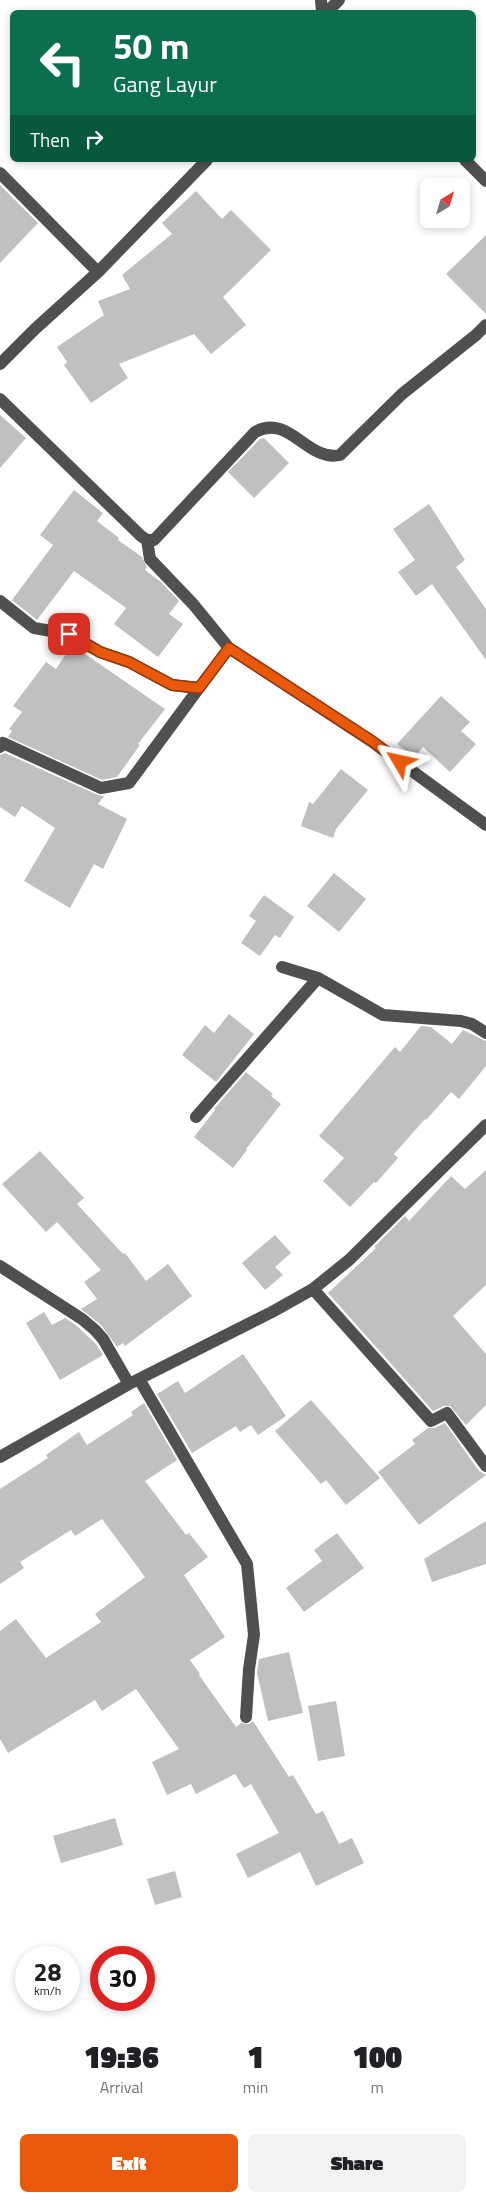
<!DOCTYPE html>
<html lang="en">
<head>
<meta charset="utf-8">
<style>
  body { margin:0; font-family:"Titillium Web",sans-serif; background:#f2f2f2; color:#202124; height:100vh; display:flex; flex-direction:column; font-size:19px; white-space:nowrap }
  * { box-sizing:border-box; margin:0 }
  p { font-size:16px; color:#757577 }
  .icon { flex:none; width:28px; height:28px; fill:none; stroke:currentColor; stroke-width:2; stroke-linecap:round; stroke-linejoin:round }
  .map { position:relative; height:2027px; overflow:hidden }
  .panel { display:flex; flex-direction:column; background:#fff; flex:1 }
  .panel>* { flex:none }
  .top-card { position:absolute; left:10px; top:10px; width:466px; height:152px; border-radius:8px; box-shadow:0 2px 8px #0003; background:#0b6e4f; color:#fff; overflow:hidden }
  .needle { width:32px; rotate:38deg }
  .buttons { position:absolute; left:420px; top:178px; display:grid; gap:10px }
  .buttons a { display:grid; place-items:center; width:50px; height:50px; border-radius:8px; background:#fff; box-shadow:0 2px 8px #0003; font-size:25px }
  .speed { position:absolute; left:15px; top:1946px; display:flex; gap:10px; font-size:25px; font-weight:700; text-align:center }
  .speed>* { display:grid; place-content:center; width:65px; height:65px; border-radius:50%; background:#fff; box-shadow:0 2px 8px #0003; line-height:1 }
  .speed small { font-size:12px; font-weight:400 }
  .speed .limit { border:8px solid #d22; background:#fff; color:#111 }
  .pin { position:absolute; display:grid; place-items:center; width:42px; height:42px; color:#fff; margin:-21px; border-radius:10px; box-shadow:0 2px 8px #0006 }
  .me { position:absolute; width:55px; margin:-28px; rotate:306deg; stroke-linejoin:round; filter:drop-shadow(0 0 4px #0008) }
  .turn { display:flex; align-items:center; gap:18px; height:105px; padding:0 20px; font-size:22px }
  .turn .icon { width:65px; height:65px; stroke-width:2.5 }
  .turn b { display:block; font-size:35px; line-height:42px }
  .then { display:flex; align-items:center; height:48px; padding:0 20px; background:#0003; gap:10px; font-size:19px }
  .eta { display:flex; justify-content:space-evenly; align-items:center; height:85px; text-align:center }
  .eta b { font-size:30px; font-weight:800; line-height:35px }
  .primary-button { display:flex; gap:10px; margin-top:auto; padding:10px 20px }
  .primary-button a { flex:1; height:58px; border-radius:8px; background:#ea580c; color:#fff; font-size:20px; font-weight:800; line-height:58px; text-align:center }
  .primary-button a+a { background:#f2f2f2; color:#202124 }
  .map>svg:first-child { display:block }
  .building { fill:#c0c0c0 }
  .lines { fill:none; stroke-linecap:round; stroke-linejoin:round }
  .minor { stroke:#505050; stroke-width:12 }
  .route-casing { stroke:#983908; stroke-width:12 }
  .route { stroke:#ea580c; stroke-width:9 }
</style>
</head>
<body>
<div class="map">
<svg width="486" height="2027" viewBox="0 0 486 2027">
  <rect width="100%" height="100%" fill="#fff"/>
  <path class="building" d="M0,185L38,223L0,263Z
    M196,191L222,219L231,210L271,250L223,297L246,325L211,354L194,334L119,364L128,378L91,403L64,365L67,362L57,347L104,315L98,301L130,289L122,275L172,234L162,223Z
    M486,235V314L446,274Z
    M0,415L26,438L0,468Z
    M264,438L289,463L254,498L228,472L260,439Z
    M74,490L103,513L97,521L119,538L118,540L142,557L147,567L145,570L161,582L179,601L169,614L183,624L158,657L114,624L126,608L74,571L37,620L12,600L53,545L40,535Z
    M429,504L465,560L456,567L486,609V660L432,584L416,596L398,572L415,560L393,529Z
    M72,645L165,709L138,744L140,745L117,777L102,780L8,737L12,731L9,729L22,712L13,706L46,662L56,669Z
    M441,696L470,722L461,731L476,744L450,772L423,747L414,758L397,744Z
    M5,753L98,795L104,796L98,804L127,819L103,869L94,864L70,908L24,881L55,828L22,806L15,817L0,807V755Z
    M341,769L368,790L336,829L333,838L301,826L309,802L313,804Z
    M334,873L366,899L339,932L307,906Z
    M264,895L294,917L280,938L275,935L260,956L241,943L256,921L249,916Z
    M229,1014L254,1034L216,1082L182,1055L205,1025L214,1033Z
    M421,1026L431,1027L452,1044L463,1030L486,1041V1066L459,1099L451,1092L426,1120L425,1119L394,1154L398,1158L376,1183L374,1182L350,1207L323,1181L344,1158L319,1136L395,1047L400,1052Z
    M246,1072L273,1094L271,1096L281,1104L246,1149L247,1150L233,1168L194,1137L215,1110L214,1109Z
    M40,1151L84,1198L77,1204L123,1254L125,1253L146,1281L168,1264L192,1296L125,1346L123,1343L117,1347L101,1325L81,1309L97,1299L84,1282L101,1270L57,1222L46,1232L2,1184Z
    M486,1170V1285L453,1316L486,1354V1405L466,1425L450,1406H444L433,1411L328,1293L376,1248L374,1247L405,1216L409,1221L451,1176L465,1189Z
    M275,1235L291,1253L275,1267L283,1275L265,1290L242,1263Z
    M44,1312L52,1325L65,1318L77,1326L96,1344L103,1355L60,1380L26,1323Z
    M243,1354L286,1416L258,1435L251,1425L240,1432L236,1426L192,1453L157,1394L178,1381L185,1393Z
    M311,1400L380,1478L346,1505L326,1480L321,1484L275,1431Z
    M144,1403L177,1460L145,1481L186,1535L189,1533L208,1557L184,1575L225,1637L190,1660L200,1674L199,1675L236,1727L241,1723L249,1724L253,1721L289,1777L293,1775L316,1814L323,1811L339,1844L352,1838L364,1863L316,1886L300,1852L248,1878L236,1854L279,1833L251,1784L244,1788L235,1774L196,1794L191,1784L167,1795L152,1762L179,1749L136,1689L102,1711L95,1700L8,1753L0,1739V1631L16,1619L46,1658L101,1622L95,1614L145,1577L102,1519L75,1536L71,1530L20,1562L24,1568L0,1584V1489L48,1458L46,1455L79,1432L87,1445L133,1415L131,1412Z
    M445,1423L479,1471L486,1475L419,1525L378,1472L415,1444L412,1440L428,1428H434Z
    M486,1521V1564L432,1582L424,1559Z
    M337,1533L364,1568L304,1612L286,1588L322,1561L314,1550Z
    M289,1652L303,1713L268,1721L257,1673L259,1659Z
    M336,1701L345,1756L318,1761L308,1706Z
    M115,1818L123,1845L61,1863L53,1836Z
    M175,1871L182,1897L155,1905L147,1879Z"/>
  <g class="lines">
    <path class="minor" d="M321,0L322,12
      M327,12L339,0
      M465,160L486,181
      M0,173L98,272
      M0,364L35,329L98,272L207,160
      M0,399L141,536L147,540H154L255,432C289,413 307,462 340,455L402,394L476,335L486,325
      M147,540L150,559L193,604L229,648L371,741L486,825
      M0,601L34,628L69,634L100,652L129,662L172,685L199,688L229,648
      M0,747L3,743L101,788L129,783L199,688
      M282,967L318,978L383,1015L461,1021L472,1024L486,1033
      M196,1117L318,978
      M0,1266L82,1319L95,1330L103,1339L129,1384
      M313,1289L431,1421L447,1413L486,1466
      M139,1379L247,1564L254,1635L249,1669L246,1717
      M0,1457L129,1384L272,1312L313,1289L349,1260L486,1125"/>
  </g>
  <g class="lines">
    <defs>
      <path id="route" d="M69,634L100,652L129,662L172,685L199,688L229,648L372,741L400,762"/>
    </defs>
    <use href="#route" class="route-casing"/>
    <use href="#route" class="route"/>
  </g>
</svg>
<div class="buttons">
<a><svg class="needle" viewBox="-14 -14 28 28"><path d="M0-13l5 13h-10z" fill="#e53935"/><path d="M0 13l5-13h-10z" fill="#757577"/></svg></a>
</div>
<div class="speed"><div>28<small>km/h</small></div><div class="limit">30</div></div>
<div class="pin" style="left:69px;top:634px;background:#d93025"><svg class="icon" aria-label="arrive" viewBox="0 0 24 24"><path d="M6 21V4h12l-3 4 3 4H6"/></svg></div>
<svg class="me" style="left:400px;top:762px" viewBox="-20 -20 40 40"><path d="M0-17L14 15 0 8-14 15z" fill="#ea580c" stroke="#fff" stroke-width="4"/></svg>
<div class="top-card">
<div class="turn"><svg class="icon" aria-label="left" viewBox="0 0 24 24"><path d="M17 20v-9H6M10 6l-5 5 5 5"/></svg><div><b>50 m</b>Gang Layur</div></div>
<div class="then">Then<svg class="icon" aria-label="right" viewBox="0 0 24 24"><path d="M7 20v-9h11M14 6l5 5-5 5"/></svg></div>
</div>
</div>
<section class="panel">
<div class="eta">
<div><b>19:36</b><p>Arrival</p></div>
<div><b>1</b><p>min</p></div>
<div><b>100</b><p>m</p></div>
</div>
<div class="primary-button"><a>Exit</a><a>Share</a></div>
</section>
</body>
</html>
